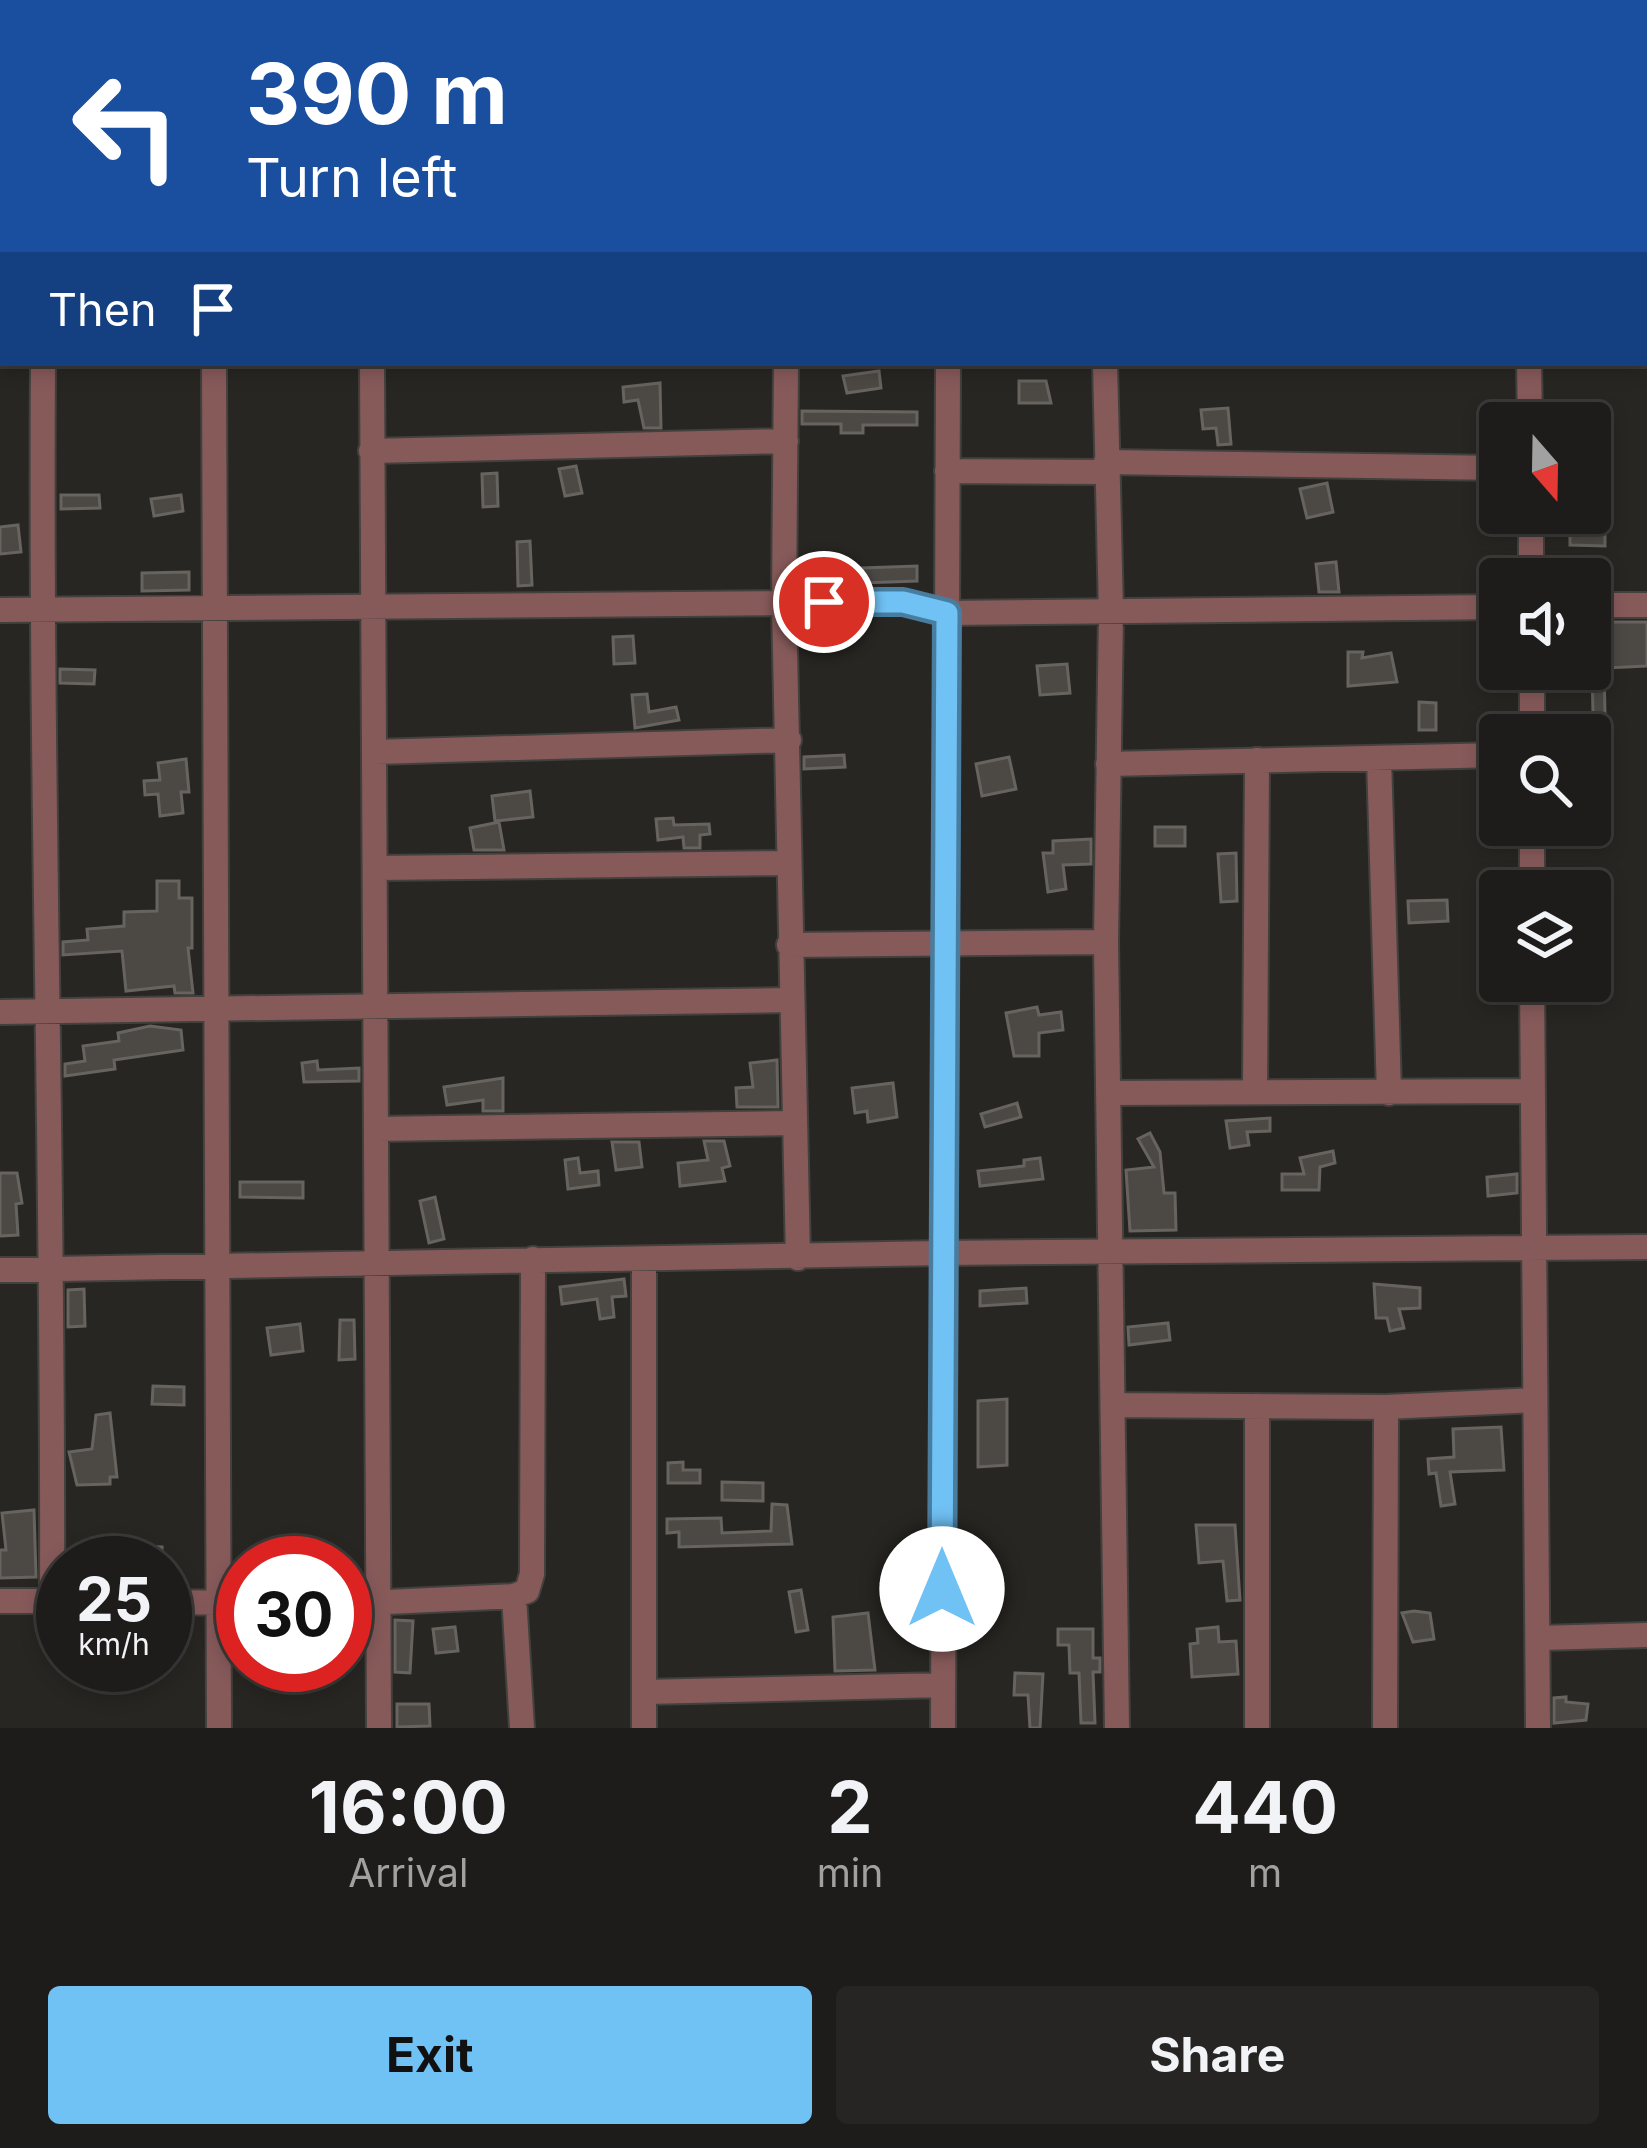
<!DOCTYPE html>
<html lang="en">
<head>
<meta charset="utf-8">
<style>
  body { margin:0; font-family:Inter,sans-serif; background:#262523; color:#f1f3f6; height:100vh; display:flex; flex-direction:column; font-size:45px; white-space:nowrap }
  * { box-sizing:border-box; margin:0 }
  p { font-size:39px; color:#a1a1a2 }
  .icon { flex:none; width:66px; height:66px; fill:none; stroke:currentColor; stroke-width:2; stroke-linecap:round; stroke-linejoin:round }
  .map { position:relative; height:1728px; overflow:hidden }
  .panel { display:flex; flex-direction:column; background:#1e1c1a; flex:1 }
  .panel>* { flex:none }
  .guide { position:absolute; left:0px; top:0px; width:1647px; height:366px; box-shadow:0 6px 18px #0003,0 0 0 3px #3c3a39; background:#1a4fa0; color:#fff; overflow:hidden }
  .needle { width:78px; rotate:160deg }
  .tools { position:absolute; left:1479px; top:402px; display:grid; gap:24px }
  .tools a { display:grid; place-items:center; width:132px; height:132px; border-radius:12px; background:#1e1c1a; box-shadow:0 6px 18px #0003,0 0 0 3px #3c3a39; font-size:60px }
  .speed { position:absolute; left:36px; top:1536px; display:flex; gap:24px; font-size:60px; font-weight:700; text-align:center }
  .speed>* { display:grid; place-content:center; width:156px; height:156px; border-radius:50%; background:#1e1c1a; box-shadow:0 6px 18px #0003,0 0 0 3px #3c3a39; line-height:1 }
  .speed small { font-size:30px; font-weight:400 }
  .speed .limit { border:18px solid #d22; background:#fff; color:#111 }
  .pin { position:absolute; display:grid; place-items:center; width:102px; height:102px; color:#fff; margin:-51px; border:6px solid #fff; border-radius:50%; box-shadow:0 3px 12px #0007 }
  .me { position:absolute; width:132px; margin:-66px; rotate:0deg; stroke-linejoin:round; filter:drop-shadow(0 0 9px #0008) }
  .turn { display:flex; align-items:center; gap:42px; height:252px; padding:0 48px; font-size:54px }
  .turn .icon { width:156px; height:156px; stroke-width:2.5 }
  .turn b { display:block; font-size:84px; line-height:102px }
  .then { display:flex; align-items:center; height:114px; padding:0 48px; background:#0003; gap:24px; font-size:45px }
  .eta { display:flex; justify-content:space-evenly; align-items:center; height:204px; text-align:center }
  .eta b { font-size:72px; font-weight:700; line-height:84px }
  .primary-button { display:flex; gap:24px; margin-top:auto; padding:24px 48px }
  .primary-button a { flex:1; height:138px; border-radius:12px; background:#70c1f4; color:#111; font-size:48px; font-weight:700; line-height:138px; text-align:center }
  .primary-button a+a { background:#262523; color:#f1f3f6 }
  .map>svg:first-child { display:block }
  .building { fill:#4c4844; stroke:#67635f; stroke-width:3 }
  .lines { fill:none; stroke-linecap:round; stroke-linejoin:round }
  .minor-casing { stroke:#43413e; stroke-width:28 }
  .minor { stroke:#875a5a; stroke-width:24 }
  .route-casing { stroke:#497d9f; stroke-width:30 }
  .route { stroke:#70c1f4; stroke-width:21 }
</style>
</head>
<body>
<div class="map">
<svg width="1647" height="1728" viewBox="0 0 1647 1728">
  <rect width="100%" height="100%" fill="#282622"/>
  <path class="building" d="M879,371L881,388L847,393L843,376Z
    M1019,381H1046L1051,403H1019Z
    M660,383L661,428H644L638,400L624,402L623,387Z
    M1228,408L1231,444L1218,445L1216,428L1203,429L1201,410Z
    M802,411L917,412V425H863V433H841V424H802Z
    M576,466L582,493L565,496L559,469Z
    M497,473L498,506L483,507L482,474Z
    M1327,483L1333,512L1307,518L1300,489Z
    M61,495H99L100,508L61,509Z
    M181,495L183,511L154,516L151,499Z
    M18,525L21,552L0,554V527Z
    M1570,526H1605V546L1570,545Z
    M530,541L532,585L518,586L517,542Z
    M1336,562L1339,592H1319L1316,564Z
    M917,566V581L862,583V568Z
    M189,572V590L142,591V573Z
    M1590,622H1647V666L1607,668L1605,634L1590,635Z
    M633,636L635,663L614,664L613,637Z
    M1348,652H1363L1362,658L1391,653L1397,682L1348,686Z
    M1067,664L1070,693L1040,695L1037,666Z
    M1604,668L1605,714L1593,715L1592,669Z
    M60,669L95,670L94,684L60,683Z
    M647,694L649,712L676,707L679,720L635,728L632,695Z
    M1419,702L1436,703V730H1419Z
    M844,755L845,767L804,769V757Z
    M1009,757L1016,789L982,796L976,764Z
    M186,759L189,792H181L183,813L160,816L158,794L145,795L144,781L160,780L158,763Z
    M530,791L533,817L495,821L492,796Z
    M673,818L674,825L709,824L710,834L700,835V848H684L683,837L658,840L656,819Z
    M499,822L504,850H474L470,828Z
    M1155,827H1185V846H1155Z
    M1091,839V864L1063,865L1066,889L1048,892L1043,853H1053V841Z
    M1236,853L1237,901L1221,902L1218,854Z
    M157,881H179V898H192V948H188L193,993H175L174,986L126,991L122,951L63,955V942L88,940L87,929L124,926V912L157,911Z
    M1447,900L1448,921L1409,923L1408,901Z
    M1037,1007L1039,1015L1061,1012L1063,1030L1039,1033V1056H1014L1006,1013Z
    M150,1026L181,1030L183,1050L114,1060L115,1069L65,1076V1064L85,1061L83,1046L119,1041L118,1033Z
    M777,1060L778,1107H737L736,1088L753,1087L750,1063Z
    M317,1061L318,1070L359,1068V1081L304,1082L302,1063Z
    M503,1078V1111H483V1100L447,1105L444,1087Z
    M893,1083L897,1117L868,1122L867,1111L855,1113L852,1088Z
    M1017,1103L1021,1117L985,1127L981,1114Z
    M1270,1118V1131L1247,1132L1249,1145L1230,1148L1226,1121Z
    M1150,1133L1160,1152L1164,1193H1175L1176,1230L1130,1231L1126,1170L1154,1167L1138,1139Z
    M704,1141H724L730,1166L722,1168L725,1181L680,1186L678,1163L708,1160Z
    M612,1142H639L642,1167L616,1170Z
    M1333,1151L1335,1163L1320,1167L1319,1190H1282V1174H1304L1300,1158Z
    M578,1158L580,1173L598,1171L599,1185L568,1189L565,1160Z
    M1040,1158L1043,1179L980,1186L978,1171L1024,1166V1160Z
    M0,1173H17L22,1203L16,1204L18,1235L0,1236Z
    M1517,1174V1193L1488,1196L1487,1177Z
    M240,1182H303V1198L240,1197Z
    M435,1197L444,1239L429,1243L420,1201Z
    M624,1279L626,1296L612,1297L614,1317L600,1319L597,1299L562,1304L560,1287Z
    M1374,1284L1420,1288V1308L1399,1309L1404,1328L1390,1331L1387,1318H1376Z
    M1026,1288L1027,1303L980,1306V1291Z
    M84,1289L85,1326L68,1327V1290Z
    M340,1320H354L355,1359L339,1360Z
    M1168,1323L1170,1340L1129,1345L1128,1327Z
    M300,1324L303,1351L271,1355L267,1328Z
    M153,1386L184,1387V1405L152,1404Z
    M1007,1399V1465L978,1467V1401Z
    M110,1413L117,1477H110V1484L77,1485L69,1452L92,1449L96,1415Z
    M1501,1427L1504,1470L1450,1472L1455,1504L1441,1506L1436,1473L1429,1474L1428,1459L1454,1457L1453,1429Z
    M683,1462V1470H700V1483H668V1463Z
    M722,1482L763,1483V1501L722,1500Z
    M772,1504L787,1505L792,1544L679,1547V1532L667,1533V1519L721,1518L722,1533L771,1531Z
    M34,1510L36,1577L0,1578V1550H6L2,1513Z
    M1196,1525H1235L1240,1600L1227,1601L1223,1561L1199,1563Z
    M126,1546L162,1547V1563L126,1562Z
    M801,1590L808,1630L796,1632L789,1592Z
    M1414,1611L1430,1613L1434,1639L1413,1642L1402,1613Z
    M868,1613L875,1670L835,1671L833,1617Z
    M395,1620L413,1621L410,1673L395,1672Z
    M455,1627L458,1651L436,1653L433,1629Z
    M1218,1627L1219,1642L1236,1641L1238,1674L1192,1677L1190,1644L1198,1643L1197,1629Z
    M1058,1629H1093V1658H1100V1672H1093L1095,1723H1081L1079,1673H1070L1069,1645H1058Z
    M1015,1673L1043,1674L1040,1728H1030L1028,1695H1014Z
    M1566,1697V1702L1588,1704L1586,1720L1554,1723V1698Z
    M397,1704H429L430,1726L397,1727Z"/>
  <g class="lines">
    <defs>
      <path id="minor" d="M364,0L365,3
        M942,0V3
        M1101,0V3
        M49,3V0
        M207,3V0
        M781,3V0
        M1644,286H1647
        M0,312H3
        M43,363C40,776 54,1188 52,1600
        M214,363L219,1728
        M372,363L379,1728
        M786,363L784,603L798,1258
        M1105,363L1111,611L1106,942L1117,1728
        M1529,363L1530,423
        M371,451L786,441
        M1106,462L1500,468
        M947,471L1106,472
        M1531,513V579
        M1590,605H1647
        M0,610L903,602L947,613L1500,607
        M1532,669V735
        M375,752L789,740
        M1379,758L1389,1093
        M1108,764L1500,755
        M1532,825V891
        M376,868L789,863
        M789,945L1106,942
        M1532,981L1538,1728
        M0,1012L791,1000
        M1255,1092L1257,760
        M1108,1093L1532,1091
        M376,1129L795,1123
        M0,1270L941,1253L1647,1247
        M1113,1405L1386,1407L1535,1400
        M1257,1406V1728
        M514,1596L522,1728
        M0,1601H63
        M165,1602L243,1603
        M345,1604L514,1596L527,1591L532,1574L533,1259
        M1540,1638L1647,1635
        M644,1692L943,1685
        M644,1728V1261
        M943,1728L948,363
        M1385,1728L1386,1407"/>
    </defs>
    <use href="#minor" class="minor-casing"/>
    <use href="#minor" class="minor"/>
  </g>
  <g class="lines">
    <defs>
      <path id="route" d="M824,602H903L947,613L942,1589"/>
    </defs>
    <use href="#route" class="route-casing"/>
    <use href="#route" class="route"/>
  </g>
</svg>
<div class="tools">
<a><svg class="needle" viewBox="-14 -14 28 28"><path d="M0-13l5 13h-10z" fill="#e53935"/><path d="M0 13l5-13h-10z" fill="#a1a1a2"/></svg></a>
<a><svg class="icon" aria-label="sound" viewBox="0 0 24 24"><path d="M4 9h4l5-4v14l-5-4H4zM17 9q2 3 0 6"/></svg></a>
<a><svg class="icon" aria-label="search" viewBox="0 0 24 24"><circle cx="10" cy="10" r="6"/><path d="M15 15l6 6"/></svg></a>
<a><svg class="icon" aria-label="layers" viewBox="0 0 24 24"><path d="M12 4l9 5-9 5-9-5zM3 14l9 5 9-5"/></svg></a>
</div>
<div class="speed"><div>25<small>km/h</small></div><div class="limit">30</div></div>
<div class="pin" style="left:824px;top:602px;background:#d93025"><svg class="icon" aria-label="arrive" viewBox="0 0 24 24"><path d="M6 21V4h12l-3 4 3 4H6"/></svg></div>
<svg class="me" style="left:942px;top:1589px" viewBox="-20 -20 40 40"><circle r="19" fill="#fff"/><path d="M0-13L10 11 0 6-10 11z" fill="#70c1f4"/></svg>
<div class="guide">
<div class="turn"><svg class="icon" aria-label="left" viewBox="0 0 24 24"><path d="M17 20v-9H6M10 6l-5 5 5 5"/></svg><div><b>390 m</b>Turn left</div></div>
<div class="then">Then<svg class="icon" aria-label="arrive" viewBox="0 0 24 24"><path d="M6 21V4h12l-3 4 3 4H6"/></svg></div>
</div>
</div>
<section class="panel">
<div class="eta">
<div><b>16:00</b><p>Arrival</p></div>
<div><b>2</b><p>min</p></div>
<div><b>440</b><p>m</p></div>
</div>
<div class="primary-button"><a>Exit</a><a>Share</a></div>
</section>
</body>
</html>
